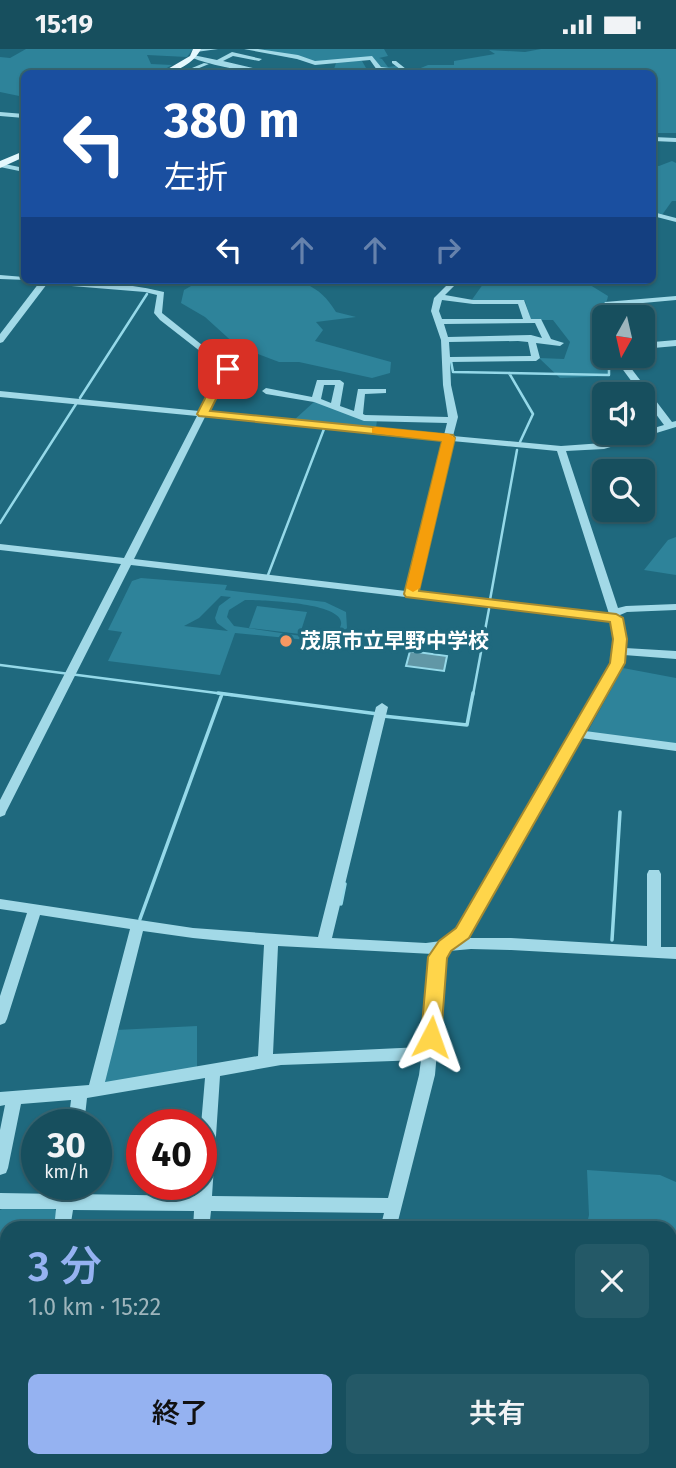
<!DOCTYPE html>
<html lang="ja">
<head>
<meta charset="utf-8">
<style>
  body { margin:0; font-family:"Fira Sans","Noto Sans JP",sans-serif; background:#245967; color:#f1f3f6; height:100vh; display:flex; flex-direction:column; font-size:26px; white-space:nowrap }
  * { box-sizing:border-box; margin:0 }
  p { font-size:23px; color:#9eb5bc }
  .icon { flex:none; width:38px; height:38px; fill:none; stroke:currentColor; stroke-width:2; stroke-linecap:round; stroke-linejoin:round }
  .map { position:relative; flex:1; overflow:hidden }
  .side { position:absolute; left:0px; top:1172px; width:677px; height:247px; display:flex; flex-direction:column; background:#174f5e; border-radius:21px 21px 0 0; box-shadow:0 2px 5px #0004,0 0 0 2px #366673 }
  .side>* { flex:none }
  .banner { position:absolute; left:21px; top:21px; width:635px; height:214px; border-radius:10px; box-shadow:0 2px 5px #0004,0 0 0 2px #366673; background:#1a4fa0; color:#fff; overflow:hidden }
  .needle { width:46px; rotate:188deg }
  .controls { position:absolute; left:592px; top:256px; display:grid; gap:14px }
  .controls a { display:grid; place-items:center; width:63px; height:63px; border-radius:10px; background:#174f5e; box-shadow:0 2px 5px #0004,0 0 0 2px #366673; font-size:35px }
  .speed { position:absolute; left:21px; top:1060px; display:flex; gap:14px; font-size:35px; font-weight:700; text-align:center }
  .speed>* { display:grid; place-content:center; width:91px; height:91px; border-radius:50%; background:#174f5e; box-shadow:0 2px 5px #0004,0 0 0 2px #366673; line-height:1 }
  .speed small { font-size:18px; font-weight:400 }
  .speed .limit { border:10px solid #d22; background:#fff; color:#111 }
  .pin { position:absolute; display:grid; place-items:center; width:60px; height:60px; color:#fff; margin:-30px; border-radius:14px; box-shadow:0 4px 10px #0006 }
  .me { position:absolute; width:77px; margin:-38px; rotate:4deg; stroke-linejoin:round; filter:drop-shadow(0 0 5px #0008) }
  .turn { display:flex; align-items:center; gap:24px; height:147px; padding:0 28px; font-size:32px }
  .turn .icon { width:91px; height:91px; stroke-width:2.5 }
  .turn b { display:block; font-size:49px; line-height:60px }
  .lanes { display:flex; align-items:center; height:66px; padding:0 28px; background:#0003; justify-content:center; gap:35px; direction:ltr }
  .lanes .off { opacity:.35 }
  .round { display:grid; place-items:center; flex:none; width:74px; height:74px; border-radius:10px; background:#245967 }
  .summary { display:flex; align-items:center; justify-content:space-between; height:119px; padding:0 28px }
  h1 { font-size:42px; font-weight:600; line-height:52px; color:#95b2f1 }
  .action { display:flex; gap:14px; margin-top:auto; padding:14px 28px }
  .action a { flex:1; height:80px; border-radius:10px; background:#95b2f1; color:#111; font-size:28px; font-weight:600; line-height:80px; text-align:center }
  .action a+a { background:#245967; color:#f1f3f6 }
  .status { display:flex; justify-content:space-between; align-items:center; height:49px; padding:0 35px; background:#174f5e; direction:ltr }
  .status svg { height:19px; fill:currentColor }
  .map>svg:first-child { display:block }
  .green { fill:#2e839a; fill-rule:evenodd }
  .water { fill:#6197a6; stroke:#95d9e9; stroke-width:2 }
  .lines { fill:none; stroke-linecap:round; stroke-linejoin:round }
  .stream-far1 { stroke:#95d9e9; stroke-width:2.5 }
  .stream { stroke:#95d9e9; stroke-width:3.5 }
  .minor { fill:#a2d9e7; fill-rule:evenodd }
  .major { fill:#e4f7fd; fill-rule:evenodd }
  .route { fill:#ffd54a; stroke:#a68a30; stroke-width:2 }
  .slow { fill:#f59e0b }
  .poi-dot { fill:#f69862; stroke:#1f697e; stroke-width:2.5 }
  .labels { text-anchor:middle; stroke-width:7; stroke-linejoin:round; paint-order:stroke }
  .poi-label { font-size:21px; font-weight:bold; fill:#fff; stroke:#1f697e; text-anchor:start }
</style>
</head>
<body>
<div class="status"><b>15:19</b><svg viewBox="0 0 49 12"><path d="M0 12V9h3v3zM5 12V6h3v6zM10 12V3h3v9zM15 12V0h3v12zM26 1h20v11H26zM47 4h2v5h-2z"/></svg></div>
<div class="map">
<svg width="676" height="1419" viewBox="0 0 676 1419">
  <rect width="100%" height="100%" fill="#1f697e"/>
  <path class="green" d="M26,0H193L187,8L147,6L151,15L172,16L158,24H24V48L0,43V8L10,9Z
    M250,0H384L388,7L379,9L382,10L388,18L396,17L406,23L390,24V20L380,19L373,9L354,12H362L366,19H356L355,24H345L344,21L334,20L336,14H315Z
    M541,0H676V84H653V24H430L416,21L428,16H454V12L495,5L489,1L525,3Z
    M672,112L676,114V152H672L662,166L653,164V116L659,117Z
    M226,231C271,231 310,219 336,263L356,268L316,273L323,281L315,292L391,313L390,324L372,329L299,313H279L237,297L205,268L181,254L184,241L198,233Z
    M486,231H582L608,247C607,256 600,259 600,268C598,282 604,292 604,306H609V327L560,329L539,309L564,310L570,293L553,271H531L525,252H471Z
    M315,352L377,371L376,379L293,372Z
    M676,488V526L644,521L668,491Z
    M141,529L227,536L225,541L325,553L346,563L347,579L340,587L327,593L235,584L220,626L108,612L122,583L108,581L132,532ZM221,547L231,548L219,557L215,569L217,574L228,582L184,577L199,569ZM245,551C259,551 368,553 335,585L315,589L234,577L227,568L229,561Z
    M257,557L307,563L300,585L249,579Z
    M623,619L676,629V695L587,684Z
    M197,977V1020L105,1035L103,1031L116,981Z
    M587,1121L660,1126L676,1133V1335L670,1338V1180L586,1179L589,1166Z
    M4,1159H53L59,1164L56,1179L7,1180V1221H0V1161Z"/>
  <path class="water" d="M410,602L447,607L444,622L406,617Z
    M441,1412H526L490,1419H422Z
    M578,1412H661L676,1416V1419H604Z"/>
  <g class="lines">
    <path class="stream-far1" d="M451,312L453,323L609,326V306
      M509,324L533,365L520,393
      M80,349L147,245
      M0,474L76,355
      M268,526L324,380
      M490,551L517,401
      M0,616L232,646
      M473,646L489,560"/>
    <path class="stream" d="M218,644L378,665
      M383,667L467,676L473,644
      M341,855L345,835
      M140,870L222,645
      M612,891L620,763"/>
    <path class="minor" d="M194,0H218L196,3Z
      M244,0H258L298,6L315,12L372,7L381,18L389,19L391,24H385L384,22L377,21L370,11L315,16L297,10Z
      M232,3L262,10L259,12L233,7L223,12L274,24C256,26 206,15 190,8L193,6L217,11Z
      M392,12H396L411,24H405L392,14Z
      M204,14L209,15L187,24H180Z
      M0,63L24,65V69L0,67Z
      M653,88L676,89V93L653,92Z
      M0,114L24,119V123L0,118Z
      M653,163L676,169V173L653,167Z
      M0,226L24,228V231C70,231 119,232 164,243L162,264L232,320L227,325L208,363L444,386L447,374L364,372L314,353L266,345L262,342L266,339L312,348L317,331H340L344,334L340,357L354,362L358,340H386V344L365,345L363,365L365,366L448,368L443,336L441,291L431,262L434,249L452,231H460L445,246L473,251H524L531,270H541L551,290L564,294L560,297L536,294L540,309L536,312L450,313L451,336L458,368L453,387L561,397L603,394L664,376L612,306H621L672,373L676,372V378L604,400L566,402L618,559L626,557L676,555V561L627,563L620,566L626,590L625,599L676,602V610L624,606V614L585,682L676,694V702L581,689L466,889H511L647,897V825L649,821H659L661,825V898H676V910L511,901L471,900L449,902L445,909L435,1026L396,1180H380L384,1164L211,1162L209,1180H193L194,1162L73,1161L70,1180H54L56,1160H0V1144L59,1145L60,1136H76L75,1145L195,1147L196,1136H201V1076L205,1029L87,1049L84,1076H68L71,1051L21,1055L8,1119L6,1124L0,1126V1081L5,1056L0,1057V1043L89,1036L130,880L40,866L7,970L5,974L0,976V947L27,864L0,860V850L193,879L318,888L376,658L382,654L388,658L332,889L426,894L441,892L458,880L612,614L614,590L611,572L131,516L6,763L5,766L0,768V751L121,515L0,501V495L124,509L197,367L0,348V342L199,362L223,320L160,271L154,264L157,246L145,243L47,235L3,293L0,294V285L39,234L27,231L0,230ZM442,251L473,255H518L523,270H442L439,262ZM535,274L542,289L531,286L448,288L444,275ZM518,292L528,293L531,307L450,308L449,293ZM324,336H335L331,354L321,350ZM205,368L443,391L406,542L134,510ZM452,392L557,402L609,565L417,543ZM143,882L193,889L264,896L258,1007L105,1033ZM278,897L433,905L422,998L273,1005ZM421,1011L419,1026L388,1149L212,1147L220,1027L281,1016Z
      M676,247V251L610,257L603,272L604,293C589,282 595,267 605,253Z
      M676,291V297L642,300V294Z
      M0,1223H7V1239H0Z
      M0,1304H7V1322H0Z
      M96,1412H114L113,1419H95Z
      M173,1412H191V1419H173Z
      M264,1412H296L293,1419H261Z
      M388,1412H406L407,1419H389Z"/>
    <path class="major" d="M193,0H201C194,14 176,24 161,24L190,7Z
      M24,102V108L0,119V112Z"/>
  </g>
  <path class="route" d="M228,317L234,320L228,326L210,362L453,386L455,389L419,542L616,565L623,569L627,590L625,614L469,889L451,902L447,909L441,988L438,994L431,996L424,994L421,988L428,908L439,892L456,879L610,614L613,590L610,573L406,548L404,545L442,392L199,367L197,365L218,324Z"/>
  <path class="slow" d="M376,378L449,385L455,389L420,539L413,543L406,539L442,392L372,384V379Z"/>
  <circle class="poi-dot" cx="286" cy="592" r="7"/>
  <g class="labels">
    <g class="poi-label">
      <text x="300" y="599">茂原市立早野中学校</text>
    </g>
  </g>
</svg>
<div class="controls">
<a><svg class="needle" viewBox="-14 -14 28 28"><path d="M0-13l5 13h-10z" fill="#e53935"/><path d="M0 13l5-13h-10z" fill="#9eb5bc"/></svg></a>
<a><svg class="icon" aria-label="sound" viewBox="0 0 24 24"><path d="M4 9h4l5-4v14l-5-4H4zM17 9q2 3 0 6"/></svg></a>
<a><svg class="icon" aria-label="search" viewBox="0 0 24 24"><circle cx="10" cy="10" r="6"/><path d="M15 15l6 6"/></svg></a>
</div>
<div class="speed"><div>30<small>km/h</small></div><div class="limit">40</div></div>
<div class="pin" style="left:228px;top:320px;background:#d93025"><svg class="icon" aria-label="arrive" viewBox="0 0 24 24"><path d="M6 21V4h12l-3 4 3 4H6"/></svg></div>
<svg class="me" style="left:431px;top:988px" viewBox="-20 -20 40 40"><path d="M0-17L14 15 0 8-14 15z" fill="#ffd54a" stroke="#fff" stroke-width="4"/></svg>
<div class="banner">
<div class="turn"><svg class="icon" aria-label="left" viewBox="0 0 24 24"><path d="M17 20v-9H6M10 6l-5 5 5 5"/></svg><div><b>380 m</b>左折</div></div>
<div class="lanes"><svg class="icon" aria-label="left" viewBox="0 0 24 24"><path d="M17 20v-9H6M10 6l-5 5 5 5"/></svg><svg class="icon off" aria-label="ahead" viewBox="0 0 24 24"><path d="M12 20V5M6 11l6-6 6 6"/></svg><svg class="icon off" aria-label="ahead" viewBox="0 0 24 24"><path d="M12 20V5M6 11l6-6 6 6"/></svg><svg class="icon off" aria-label="right" viewBox="0 0 24 24"><path d="M7 20v-9h11M14 6l5 5-5 5"/></svg></div>
</div>
<section class="side">
<div class="summary"><div><h1>3 分</h1><p>1.0 km · 15:22</p></div><a class="round"><svg class="icon" aria-label="close" viewBox="0 0 24 24"><path d="M6 6l12 12M18 6L6 18"/></svg></a></div>
<div class="action"><a>終了</a><a>共有</a></div>
</section>
</div>
</body>
</html>
